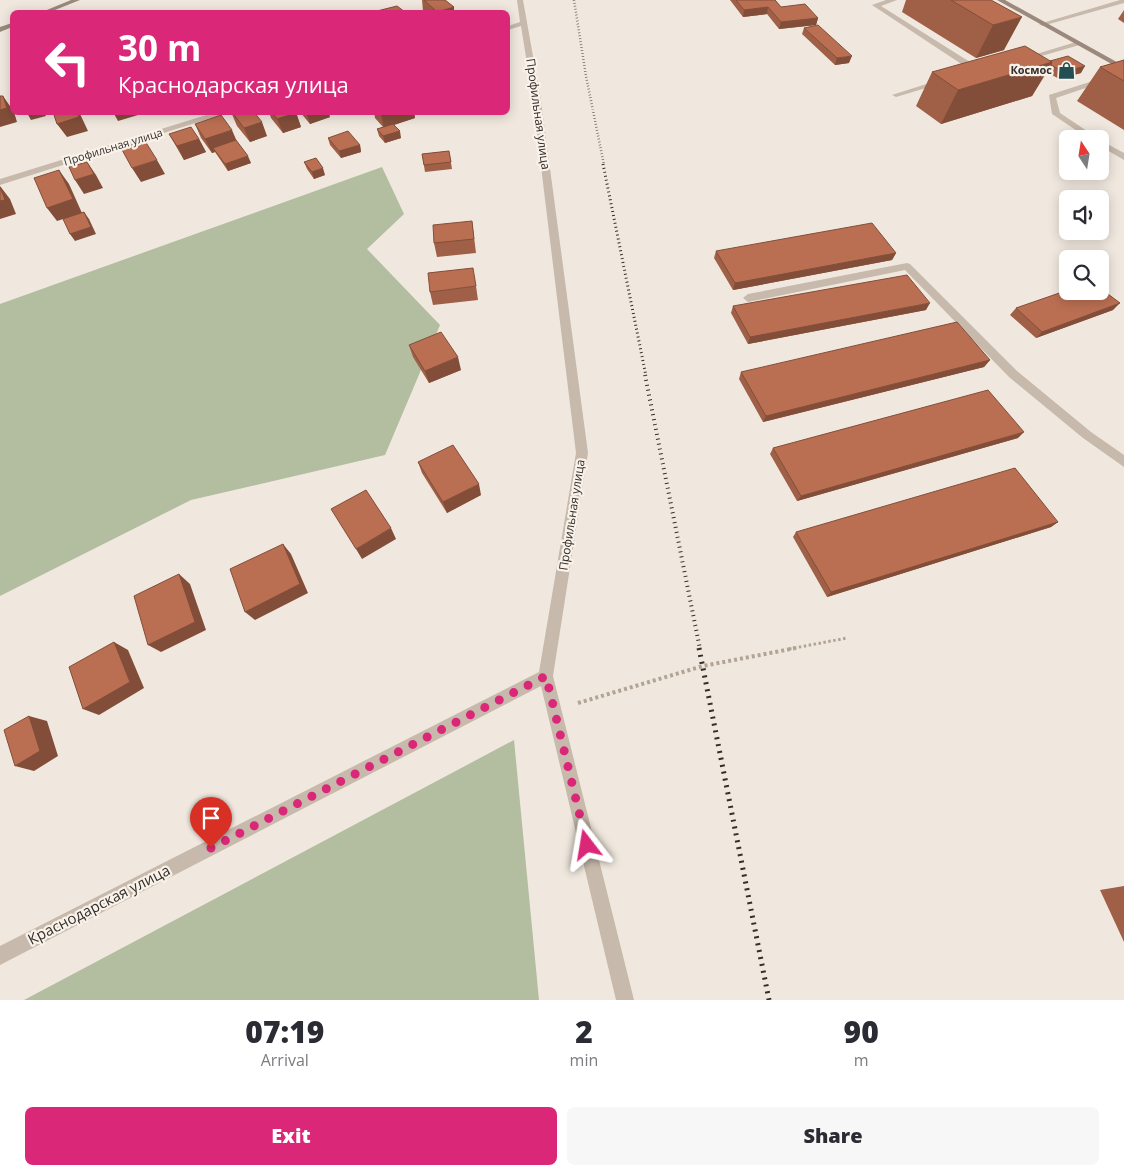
<!DOCTYPE html>
<html lang="en">
<head>
<meta charset="utf-8">
<style>
  body { margin:0; font-family:"Open Sans",sans-serif; background:#f7f7f7; color:#2b2b33; height:100vh; display:flex; flex-direction:column; font-size:19px; white-space:nowrap }
  * { box-sizing:border-box; margin:0 }
  p { font-size:16px; color:#7c7c81 }
  .icon { flex:none; width:28px; height:28px; fill:none; stroke:currentColor; stroke-width:2; stroke-linecap:round; stroke-linejoin:round }
  .map { position:relative; height:1000px; overflow:hidden }
  .panel { display:flex; flex-direction:column; background:#fff; flex:1 }
  .panel>* { flex:none }
  .guide { position:absolute; left:10px; top:10px; width:500px; height:105px; border-radius:8px; box-shadow:0 2px 12px #0003; background:#db2777; color:#fff; overflow:hidden }
  .needle { width:32px; rotate:348deg }
  .tools { position:absolute; left:1059px; top:130px; display:grid; gap:10px }
  .tools a { display:grid; place-items:center; width:50px; height:50px; border-radius:8px; background:#fff; box-shadow:0 2px 12px #0003; font-size:25px }
  .pin { position:absolute; display:grid; place-items:center; width:42px; height:42px; color:#fff; margin:-51px -21px; border-radius:50% 50% 50% 0; rotate:-45deg; box-shadow:0 0 5px #0007 }
  .pin .icon { rotate:45deg }
  .me { position:absolute; width:55px; margin:-28px; rotate:346deg; stroke-linejoin:round; filter:drop-shadow(0 0 4px #0008) }
  .turn { display:flex; align-items:center; gap:18px; height:105px; padding:0 25px; font-size:22px }
  .turn .icon { width:65px; height:65px; stroke-width:2.5 }
  .turn b { display:block; font-size:35px; line-height:42px }
  .eta { display:flex; justify-content:space-evenly; align-items:center; height:85px; text-align:center }
  .eta b { font-size:30px; font-weight:800; line-height:35px }
  .action { display:flex; gap:10px; margin-top:auto; padding:10px 25px }
  .action a { flex:1; height:58px; border-radius:8px; background:#db2777; color:#fff; font-size:20px; font-weight:800; line-height:58px; text-align:center }
  .action a+a { background:#f7f7f7; color:#2b2b33 }
  .map>svg:first-child { display:block }
  .green { fill:#b2be9f }
  .lines { fill:none; stroke-linecap:round; stroke-linejoin:round }
  .path-far1 { stroke:#b3a395; stroke-width:3; stroke-dasharray:2.5 2.5; stroke-linecap:butt }
  .path { stroke:#b3a395; stroke-width:4; stroke-dasharray:3 3; stroke-linecap:butt }
  .lane { fill:#c7b9ab; fill-rule:evenodd }
  .street { fill:#c7b9ab; fill-rule:evenodd }
  .secondary { fill:#9a897c; fill-rule:evenodd }
  .rail-far3 { stroke:#352e29; stroke-width:2.5; stroke-dasharray:0.5 2.5; stroke-linecap:butt }
  .rail-far2 { stroke:#352e29; stroke-width:3; stroke-dasharray:1 3; stroke-linecap:butt }
  .rail-far1 { stroke:#352e29; stroke-width:4; stroke-dasharray:1 4; stroke-linecap:butt }
  .rail { stroke:#352e29; stroke-width:5; stroke-dasharray:2 5; stroke-linecap:butt }
  .wall { fill:#a05f47 }
  .shaded-wall { fill:#824e39 }
  .building { fill:#ba6f52; stroke:#824e39 }
  .route { stroke:#db2777; stroke-width:9; stroke-dasharray:0 16.2 }
  .labels { text-anchor:middle; stroke-width:4.5; stroke-linejoin:round; paint-order:stroke }
  .far-poi-label { font-size:11px; font-weight:bold; fill:#352e29; stroke:#f8f2ea; text-anchor:end }
  .far-street-label { font-size:11px; fill:#352e29; stroke:#f8f2ea }
  .street-label { font-size:12px; fill:#352e29; stroke:#f8f2ea }
  .near-street-label { font-size:15px; fill:#352e29; stroke:#f8f2ea }
</style>
</head>
<body>
<div class="map">
<svg width="1124" height="1000" viewBox="0 0 1124 1000">
  <rect width="100%" height="100%" fill="#f0e8de"/>
  <path class="green" d="M382,167L404,214L367,249L440,325L385,455L191,500L0,596V304Z
    M514,740L539,1000H24Z"/>
  <g class="lines">
    <path class="path-far1" d="M789,649L847,638"/>
    <path class="path" d="M578,703L703,666L796,648"/>
    <path class="lane" d="M886,0H897L881,6L981,69V73H975L872,5Z
      M1120,0H1124V3L1042,26L1039,24Z
      M1076,42L1083,44L1024,61L1020,59Z
      M1124,71V75L1056,98L1060,113L1099,139H1089L1052,114L1049,95Z
      M939,80L946,82L896,97L892,95Z
      M1100,140L1124,153V160L1100,146Z
      M907,263L910,264L1017,371L1091,432L1124,455V467L1083,438L1009,377L905,270L748,302L743,298L748,294Z"/>
    <path class="street" d="M517,0H523L541,101L588,453L553,676L634,1000H616L541,686L0,965V946L539,672L576,453L533,101L521,26L508,30V26L520,22Z
      M216,112H230L0,185V179Z"/>
    <path class="secondary" d="M71,0H80L50,12H42Z
      M997,0H1005L1124,66V71Z
      M12,23V27L0,32V27Z"/>
    <path class="rail-far3" d="M574,0L586,76L604,165"/>
    <path class="rail-far2" d="M603,164L646,376"/>
    <path class="rail-far1" d="M645,375L700,649"/>
    <path class="rail" d="M699,648L769,1000"/>
  </g>
  <path class="wall" d="M422,0H445L454,7V12H425L423,11Z
    M730,0H775L781,7L818,18L816,25L779,29L767,14L743,17Z
    M906,0H991L1004,50L976,58L902,12Z
    M1124,10V23L1118,19Z
    M804,28L849,63L835,65L802,34Z
    M1124,60V130L1077,101L1100,67Z
    M1050,61L1081,73L1059,79L1047,72L1032,96L941,124L916,106L932,72Z
    M231,112L267,136L250,142L237,126Z
    M269,112H296L301,127L283,133L271,118Z
    M300,112H328L330,117L310,124Z
    M374,112H414L415,118L394,125L401,138L385,143L379,136L377,129L383,127L375,118Z
    M195,124L237,142L251,163L228,171L215,152L212,153L201,138Z
    M169,134L199,139L206,152L184,160L177,148Z
    M328,138L360,145L361,152L341,158L330,145Z
    M449,151L452,169L425,172L422,154Z
    M304,162L325,175L314,179L307,169Z
    M472,221L476,253L437,257L434,243Z
    M716,251L896,253L892,260L733,290L714,258Z
    M476,286L478,300L433,305L430,292Z
    M733,306L926,310L748,344L731,313Z
    M1016,308L1113,310L1036,338L1010,315Z
    M409,345L461,370L429,383L413,357Z
    M990,360L984,367L763,422L739,379L741,372Z
    M1018,438L797,501L770,454L773,448Z
    M418,462L481,495L447,513L422,473Z
    M1058,522L1051,527L827,597L793,537L796,532Z
    M1124,886V942L1100,890Z"/>
  <path class="shaded-wall" d="M454,7V12H437Z
    M768,7L767,14L743,17L744,10Z
    M1022,17L1004,50L976,58L993,25Z
    M818,18L816,25L779,29L781,22Z
    M852,56L849,63L835,65L837,58Z
    M1052,62L1032,96L941,124L958,90Z
    M1085,66L1081,73L1059,79L1063,72Z
    M3,96L12,109V112H14L17,122L0,127V110Z
    M44,112L46,116L31,120L27,113Z
    M77,112H79L81,116L88,131L67,137L57,124Z
    M113,112H137L138,115L118,121Z
    M306,112H328L330,117L310,124Z
    M386,112H414L415,118L384,128L381,114Z
    M296,113L301,127L283,133L277,119Z
    M262,122L267,136L250,142L244,128Z
    M232,130L238,144L213,148L215,152L212,153L205,139Z
    M400,131L401,138L385,143L383,136Z
    M199,139L206,152L184,160L177,146Z
    M360,145L361,152L341,158L339,151Z
    M248,156L251,163L228,171L225,164Z
    M157,160L165,174L141,182L132,168Z
    M87,162L96,175L103,188L84,194L75,180Z
    M323,168L325,175L314,179L312,172Z
    M59,170L69,184L82,213L57,221L47,208Z
    M0,186L10,199L16,214L0,219Z
    M84,212L89,219L96,234L75,241L70,234Z
    M896,253L892,260L733,290L735,283Z
    M930,303L926,310L748,344L750,337Z
    M1120,303L1113,310L1036,338L1042,332Z
    M458,357L461,370L429,383L425,371Z
    M990,360L984,367L763,422L766,416Z
    M1024,432L1018,438L797,501L801,496Z
    M479,484L481,495L447,513L443,502Z
    M1058,522L1051,527L827,597L831,592Z
    M391,528L396,539L362,559L356,549Z
    M283,544L291,554L308,593L255,620L245,612Z
    M179,574L190,584L206,630L161,652L148,645Z
    M114,642L128,650L144,688L99,715L83,709Z
    M29,716L47,721L58,756L34,771L15,766Z"/>
  <path class="building" d="M424,0H445L454,7L437,12Z
    M736,0H775L781,7L805,4L818,18L781,22L768,7L744,10Z
    M951,0H991L1022,17L993,25Z
    M397,6L405,12H373Z
    M818,25L852,56L837,58L804,28Z
    M1025,46L1052,62L958,90L932,72Z
    M1068,56L1085,66L1063,72L1051,65L1052,62L1050,61Z
    M1124,60V81L1100,67Z
    M0,96H3L7,108L0,110Z
    M53,112H77L79,117L57,124Z
    M232,112H254L262,122L244,128Z
    M272,112H296V113L277,119Z
    M221,115L232,130L205,139L195,124Z
    M393,124L400,131L383,136L377,129Z
    M191,127L199,139L177,146L169,134Z
    M348,131L360,145L339,151L328,138Z
    M236,140L248,156L225,164L213,148Z
    M145,141L157,160L132,168L121,148Z
    M449,151L451,162L424,165L422,154Z
    M316,158L323,168L312,172L304,162Z
    M87,162L94,174L75,180L69,167Z
    M59,170L73,199L47,208L34,178Z
    M0,187L5,200L0,201Z
    M84,212L91,227L70,234L63,219Z
    M472,221L474,239L434,243L433,225Z
    M872,223L896,253L735,283L716,251Z
    M473,268L476,286L430,292L428,273Z
    M907,275L930,303L750,337L733,306Z
    M1100,288L1120,303L1042,332L1016,308L1068,290V291H1100Z
    M957,322L990,360L766,416L741,372Z
    M441,332L458,357L425,371L409,345Z
    M988,390L1024,432L801,496L773,448Z
    M453,445L479,484L443,502L418,462Z
    M1015,468L1058,522L831,592L796,532Z
    M366,490L391,528L356,549L331,509Z
    M283,544L300,584L245,612L230,569Z
    M179,574L195,622L148,645L134,596Z
    M114,642L130,682L83,709L69,667Z
    M29,716L40,751L15,766L4,730Z"/>
  <g class="lines">
    <path class="route" d="M211,848L546,676L587,845"/>
  </g>
  <defs>
    <symbol id="shop-bare" viewBox="-9 -9 18 18"><path d="M-5-2.5h2.3a2.7 3.5 0 0 1 5.4 0H5L5.5 6h-11ZM-1.5-2.5h3a1.5 2.3 0 0 0-3 0Z" fill="#234e53" stroke="#f8f2ea" stroke-width="2.5" paint-order="stroke"/></symbol>
  </defs>
  <g fill-rule="evenodd">
    <use href="#shop-bare" x="1054" y="58" width="25" height="25"/>
  </g>
  <g class="labels">
    <g class="far-poi-label">
      <text x="1052" y="74">Космос</text>
    </g>
    <g class="far-street-label">
      <text transform="translate(113 147) rotate(-17)" y="4">Профильная улица</text>
    </g>
    <g class="street-label">
      <text transform="translate(538 114) rotate(82)" y="4">Профильная улица</text>
      <text transform="translate(572 515) rotate(-81)" y="4">Профильная улица</text>
    </g>
    <g class="near-street-label">
      <text transform="translate(99 905) rotate(-27)" y="5">Краснодарская улица</text>
    </g>
  </g>
</svg>
<div class="tools">
<a><svg class="needle" viewBox="-14 -14 28 28"><path d="M0-13l5 13h-10z" fill="#e53935"/><path d="M0 13l5-13h-10z" fill="#7c7c81"/></svg></a>
<a><svg class="icon" aria-label="sound" viewBox="0 0 24 24"><path d="M4 9h4l5-4v14l-5-4H4zM17 9q2 3 0 6"/></svg></a>
<a><svg class="icon" aria-label="search" viewBox="0 0 24 24"><circle cx="10" cy="10" r="6"/><path d="M15 15l6 6"/></svg></a>
</div>
<div class="pin" style="left:211px;top:848px;background:#d93025"><svg class="icon" aria-label="arrive" viewBox="0 0 24 24"><path d="M6 21V4h12l-3 4 3 4H6"/></svg></div>
<svg class="me" style="left:587px;top:845px" viewBox="-20 -20 40 40"><path d="M0-17L14 15 0 8-14 15z" fill="#db2777" stroke="#fff" stroke-width="4"/></svg>
<div class="guide">
<div class="turn"><svg class="icon" aria-label="left" viewBox="0 0 24 24"><path d="M17 20v-9H6M10 6l-5 5 5 5"/></svg><div><b>30 m</b>Краснодарская улица</div></div>
</div>
</div>
<section class="panel">
<div class="eta">
<div><b>07:19</b><p>Arrival</p></div>
<div><b>2</b><p>min</p></div>
<div><b>90</b><p>m</p></div>
</div>
<div class="action"><a>Exit</a><a>Share</a></div>
</section>
</body>
</html>
